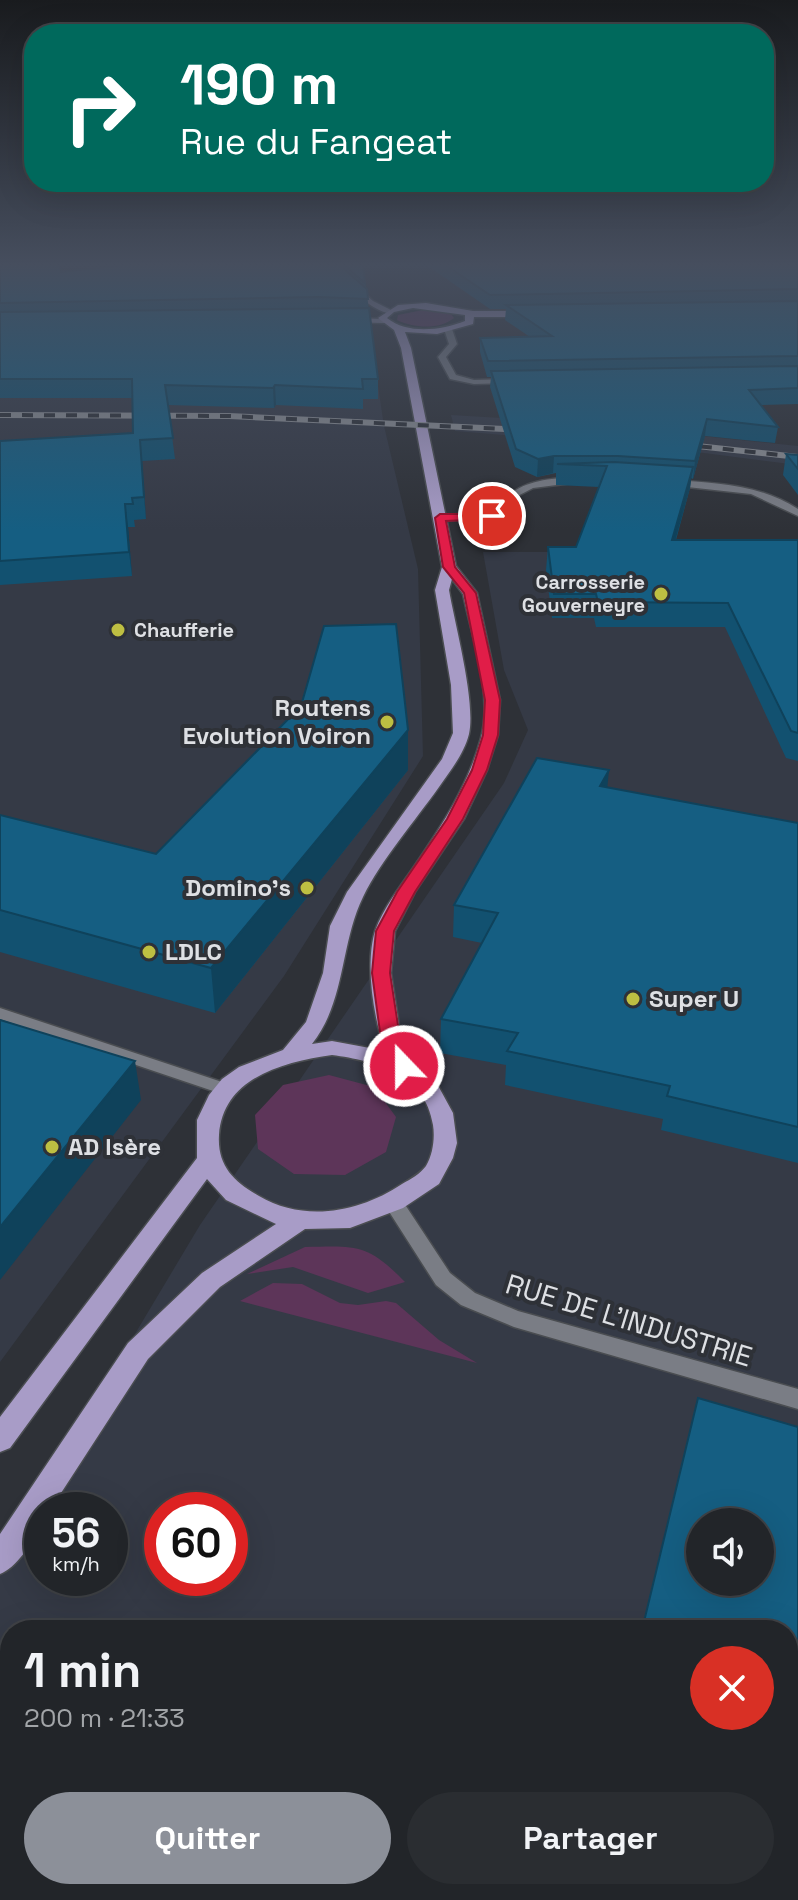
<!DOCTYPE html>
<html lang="fr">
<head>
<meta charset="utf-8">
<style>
  body { margin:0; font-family:"Space Grotesk",sans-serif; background:#2a2d31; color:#f1f3f6; height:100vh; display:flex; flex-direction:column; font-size:30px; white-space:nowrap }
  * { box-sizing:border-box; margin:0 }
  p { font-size:26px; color:#a2a5a8 }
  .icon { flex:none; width:44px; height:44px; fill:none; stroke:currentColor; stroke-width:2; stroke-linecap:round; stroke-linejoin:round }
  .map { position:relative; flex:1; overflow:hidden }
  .details { position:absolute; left:0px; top:1620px; width:798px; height:280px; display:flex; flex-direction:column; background:#222529; border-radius:32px 32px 0 0; box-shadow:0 8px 32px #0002,0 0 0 2px #3f4246 }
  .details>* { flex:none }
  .banner { position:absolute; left:24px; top:24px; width:750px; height:168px; border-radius:32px; box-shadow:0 8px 32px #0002,0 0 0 2px #3f4246; background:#00695c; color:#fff; overflow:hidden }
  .tools { position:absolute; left:686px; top:1508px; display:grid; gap:16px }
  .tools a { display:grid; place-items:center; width:88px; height:88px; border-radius:50%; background:#222529; box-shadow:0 8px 32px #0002,0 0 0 2px #3f4246; font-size:40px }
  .speed { position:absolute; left:24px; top:1492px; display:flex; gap:16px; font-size:40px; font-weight:700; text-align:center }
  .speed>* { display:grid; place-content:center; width:104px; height:104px; border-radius:50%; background:#222529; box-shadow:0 8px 32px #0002,0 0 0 2px #3f4246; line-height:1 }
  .speed small { font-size:20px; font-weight:400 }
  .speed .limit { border:12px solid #d22; background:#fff; color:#111 }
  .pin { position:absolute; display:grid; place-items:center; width:68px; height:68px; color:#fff; margin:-34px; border:4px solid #fff; border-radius:50%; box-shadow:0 2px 8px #0007 }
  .me { position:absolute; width:88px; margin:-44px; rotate:338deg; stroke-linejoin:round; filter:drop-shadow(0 0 6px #0008) }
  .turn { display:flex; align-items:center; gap:28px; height:168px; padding:0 24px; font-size:36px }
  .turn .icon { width:104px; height:104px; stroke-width:2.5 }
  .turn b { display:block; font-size:56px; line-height:68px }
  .round { display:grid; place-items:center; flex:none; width:84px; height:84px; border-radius:42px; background:#2a2d31 }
  .head { display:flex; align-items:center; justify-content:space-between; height:136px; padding:0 24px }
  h1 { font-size:48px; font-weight:800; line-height:60px }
  .primary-button { display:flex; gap:16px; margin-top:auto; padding:16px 24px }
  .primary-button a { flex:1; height:92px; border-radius:48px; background:#8c9099; color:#fff; font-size:32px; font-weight:800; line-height:92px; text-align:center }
  .primary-button a+a { background:#2a2d31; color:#f1f3f6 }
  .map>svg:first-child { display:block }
  .built { fill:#353a46; fill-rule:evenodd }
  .green { fill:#5d3559 }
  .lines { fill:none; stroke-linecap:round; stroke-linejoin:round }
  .street-casing { stroke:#4a4d51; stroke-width:3 }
  .secondary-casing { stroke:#4a4d51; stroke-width:3 }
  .primary-casing { stroke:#4a4d51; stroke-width:3 }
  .street { fill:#7a7d85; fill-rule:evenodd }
  .secondary { fill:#918ca6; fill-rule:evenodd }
  .primary { fill:#a89cc7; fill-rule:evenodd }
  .rail-casing { stroke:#8b8e93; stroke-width:6 }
  .rail { stroke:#2e3137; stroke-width:4; stroke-dasharray:11; stroke-linecap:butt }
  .wall { fill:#125170 }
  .shaded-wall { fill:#0f425b }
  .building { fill:#155e82; stroke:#0f425b; stroke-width:2; fill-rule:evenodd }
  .route { fill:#e11d48; stroke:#92132f; stroke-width:2 }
  .poi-dot { fill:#bebf42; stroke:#2e3137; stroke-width:3 }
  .labels { text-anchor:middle; stroke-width:8; stroke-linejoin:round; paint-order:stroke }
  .far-poi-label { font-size:20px; font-weight:bold; fill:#dee0e4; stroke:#2e3137; text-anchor:end }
  .poi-label { font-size:24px; font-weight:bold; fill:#dee0e4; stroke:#2e3137; text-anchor:start }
  .near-street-label { font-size:28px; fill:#dee0e4; stroke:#2e3137 }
</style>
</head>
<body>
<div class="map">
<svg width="798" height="1900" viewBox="0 0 798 1900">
  <rect width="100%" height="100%" fill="#2e3137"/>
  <path class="built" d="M369,326L384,426L418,569L423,756L284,976L0,1362V331Z
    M451,415L566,422L798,446V465L681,450L455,431Z
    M483,552H798V1900H0V1560L200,1225L504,783L528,730L504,670ZM42,1510H110V1578H42ZM162,1510H230V1578H162ZM700,1522H760V1582H700ZM10,1630H788V1890H10Z"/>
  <path class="green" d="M423,310L451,314L454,318C440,330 413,328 397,320L398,315Z
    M329,1075L374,1087L396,1117L386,1152L345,1175L294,1174L258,1149L255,1115L283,1085Z
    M305,1247C357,1246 367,1243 405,1282L368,1293L293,1267L247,1274Z
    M273,1283L302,1284L340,1303L358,1305L386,1301L396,1303L439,1340L477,1363L240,1301Z"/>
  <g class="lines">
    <defs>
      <path id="street" d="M448,327L452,329L457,344L446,357L456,375L474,380L511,379L514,383L474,384L450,379L438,357L449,344L444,329Z
        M577,477L580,478V482L533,488L514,498L496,518L440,521L435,518L440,515L489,513C516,482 538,479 577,477Z
        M672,480C716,483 759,484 798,509V516L751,494L669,485V481Z
        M0,1008L231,1085L234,1089L231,1093H219L0,1019Z
        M395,1198L402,1200L450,1273L475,1293L518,1311L798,1389V1409L514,1327L461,1305L436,1285L388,1210L385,1205L388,1200Z"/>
      <path id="secondary" d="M323,264H330L373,301L391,310V314C370,311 338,279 323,264Z
        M349,318L384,319L388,321L384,323L346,322Z"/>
      <path id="primary" d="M426,303L473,311H531L535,314L531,317H474L473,324L437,334L405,332L411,348L456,566L477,593L500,700L498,735L487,770L464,819L415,892L395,931L391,973L400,1032L413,1062L435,1080L453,1113L457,1143L453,1158L439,1184L403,1208L350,1228L305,1229L220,1287L148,1359L50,1510H42C42,1531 19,1567 0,1574V1534L128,1343L202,1273L276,1224L226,1200L207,1179L10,1448L0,1452V1417L197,1158V1120L209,1095L222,1079L239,1067L283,1050L306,1022L323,973L330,926L347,892L442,759L453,733L451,685L435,590L442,567L401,348L394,330L378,318L398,305ZM413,308L465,315V321C442,330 408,335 387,318L394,312ZM452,579L463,594C472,638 493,693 481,738C468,786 441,827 413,868C400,887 383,908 375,931C365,963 373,1020 386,1051L332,1041L312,1044C346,1001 340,944 363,897C381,860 415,821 439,787C450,771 464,754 469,734C476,702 455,625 449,590ZM332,1055C376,1061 425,1073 433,1125C435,1138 433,1154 426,1166C420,1174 411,1179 402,1184C360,1212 305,1223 259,1196C234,1182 217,1166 219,1135C223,1077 284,1062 332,1055Z"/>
    </defs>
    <use href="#street" class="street-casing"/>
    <use href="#secondary" class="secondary-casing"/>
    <use href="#primary" class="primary-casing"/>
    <use href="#street" class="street"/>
    <use href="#secondary" class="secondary"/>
    <use href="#primary" class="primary"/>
    <defs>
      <path id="rail" d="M0,415L229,416L524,430
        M679,444L798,457"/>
    </defs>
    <use href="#rail" class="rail-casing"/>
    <use href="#rail" class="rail"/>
  </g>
  <path class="wall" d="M0,264L61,272L134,264H363L378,379V399H363V409L276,405L274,408L168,405L175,459L142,461L146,519L134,520L135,527H128L132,576L0,585V441L133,433L132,398H0Z
    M425,264H798V404L761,405L778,427L775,443L705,436L693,479L691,478L690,488L676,540H798V761L786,758L725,627H596L594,618H552L546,570L548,547H576L599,487L556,485V473L537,477L515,467L490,387L491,377H487L480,352V338L530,337L505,320L506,309H490Z
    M786,454L798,455V495L783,475Z
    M408,770L215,1013L0,952V815L156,854Z
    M607,787L798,823V1163L661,1130L663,1119L505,1085L506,1065L440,1053L441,1019L482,943L453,937L454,905Z
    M798,1427V1794L788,1790V1630Z"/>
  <path class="shaded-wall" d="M275,385L276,405L274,408L273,388Z
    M707,419L705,436L693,479L695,461Z
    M140,440L142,461L146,519L144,497Z
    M554,456L553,473L537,477L538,459Z
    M693,467L690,488L669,563L672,540Z
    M125,504L128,527L132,576L129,552Z
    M408,730V770L215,1013L211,968Z
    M609,770L606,801L600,786Z
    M135,1061L141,1100L0,1280V1227Z"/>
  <path class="building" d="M0,264H59L61,272L134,264H338L367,289L368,299L318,297L0,303Z
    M343,264H363L365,283Z
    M444,264H798V289L490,295Z
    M798,301V356L488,361L480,338L552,336L506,305Z
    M369,308L378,379H362L363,389L275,385L273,388L165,385L173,438L140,440L144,497L132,498L133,504H125L129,552L0,561V441L133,433L132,379H0V312Z
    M798,366V388L749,390L778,427L707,419L695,461L618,456H554L538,459L516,449L491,371Z
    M786,454L798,455V469Z
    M614,462L693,467L672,540H798V733L791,731L728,603L598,602L596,594H554L548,547H576L607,466L557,464Z
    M396,624L408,730L211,968L0,910V815L156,854L301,706L324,626Z
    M537,758L609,770L600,786L798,823V1127L667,1096L670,1086L507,1051L518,1033L441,1019L498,913L454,905Z
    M0,1020L135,1061L0,1227Z
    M698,1398L798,1427V1758L788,1754V1630H642ZM700,1522H760V1582H700Z"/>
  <linearGradient id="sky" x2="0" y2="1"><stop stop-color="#191b1e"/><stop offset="0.5" stop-color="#464e5e"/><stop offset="1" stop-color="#464e5e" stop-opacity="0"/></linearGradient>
  <rect width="798" height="530" fill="url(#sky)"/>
  <path class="route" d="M496,514V518L492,519L446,521L455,567L476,593L500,700L498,735L487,770L463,819L415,892L394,931L390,973L399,1032L414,1066L404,1072L394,1066L380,1032L372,973L376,931L397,892L447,819L472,770L483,735L485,700L464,593L443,567L435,518L440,514Z"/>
  <g class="poi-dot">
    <circle cx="661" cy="594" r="8"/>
    <circle cx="118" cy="630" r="8"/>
    <circle cx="387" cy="722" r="8"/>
    <circle cx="307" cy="888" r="8"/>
    <circle cx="149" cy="952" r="8"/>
    <circle cx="633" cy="999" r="8"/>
    <circle cx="52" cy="1147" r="8"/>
  </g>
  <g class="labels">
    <g class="far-poi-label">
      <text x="645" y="589">Carrosserie<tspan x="645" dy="23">Gouverneyre</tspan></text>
      <text x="134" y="637" text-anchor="start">Chaufferie</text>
    </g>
    <g class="poi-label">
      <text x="371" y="716" text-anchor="end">Routens<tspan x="371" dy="28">Evolution Voiron</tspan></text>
      <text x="291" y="896" text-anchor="end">Domino's</text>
      <text x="165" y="960">LDLC</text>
      <text x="649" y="1007">Super U</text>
      <text x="68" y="1155">AD Isère</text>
    </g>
    <g class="near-street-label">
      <text transform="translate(629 1320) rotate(17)" y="10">RUE DE L'INDUSTRIE</text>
    </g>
  </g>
</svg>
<div class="tools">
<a><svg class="icon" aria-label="sound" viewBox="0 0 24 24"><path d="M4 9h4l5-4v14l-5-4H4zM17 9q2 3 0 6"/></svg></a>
</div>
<div class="speed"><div>56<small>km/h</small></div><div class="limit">60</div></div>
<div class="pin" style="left:492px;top:516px;background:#d93025"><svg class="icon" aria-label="arrive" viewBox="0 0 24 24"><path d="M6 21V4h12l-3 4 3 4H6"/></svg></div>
<svg class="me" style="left:404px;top:1066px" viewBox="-20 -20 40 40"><circle r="17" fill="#e11d48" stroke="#fff" stroke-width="3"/><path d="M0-11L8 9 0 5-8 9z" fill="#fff"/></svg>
<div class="banner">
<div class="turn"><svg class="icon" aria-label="right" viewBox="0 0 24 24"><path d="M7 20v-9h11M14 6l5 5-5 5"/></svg><div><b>190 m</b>Rue du Fangeat</div></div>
</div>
<section class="details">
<div class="head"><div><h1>1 min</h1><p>200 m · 21:33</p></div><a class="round" style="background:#d93025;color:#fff"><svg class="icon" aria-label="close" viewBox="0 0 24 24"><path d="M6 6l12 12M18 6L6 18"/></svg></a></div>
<div class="primary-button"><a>Quitter</a><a>Partager</a></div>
</section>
</div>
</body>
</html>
